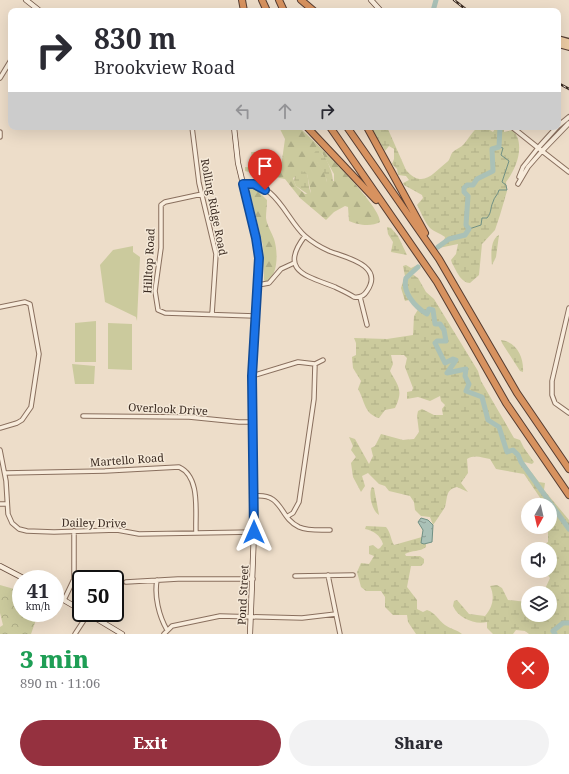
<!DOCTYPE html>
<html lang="en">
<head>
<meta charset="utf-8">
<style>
  body { margin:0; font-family:"Noto Serif",serif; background:#f2f2f3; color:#2b2b33; height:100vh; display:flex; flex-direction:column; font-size:15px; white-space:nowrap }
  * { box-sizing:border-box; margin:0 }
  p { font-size:13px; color:#7c7c81 }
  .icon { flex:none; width:22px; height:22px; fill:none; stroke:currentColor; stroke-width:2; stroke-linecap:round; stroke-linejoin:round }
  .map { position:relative; height:634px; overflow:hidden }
  .side { display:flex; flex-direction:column; background:#fff; flex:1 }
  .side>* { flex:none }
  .guide { position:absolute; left:8px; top:8px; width:553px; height:122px; border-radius:8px; box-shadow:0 4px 16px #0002; background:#fff; color:#2b2b33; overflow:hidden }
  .needle { width:26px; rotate:188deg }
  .fabs { position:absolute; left:521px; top:498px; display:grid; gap:8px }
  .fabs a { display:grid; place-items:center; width:36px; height:36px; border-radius:50%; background:#fff; box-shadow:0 4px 16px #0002; font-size:20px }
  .speed { position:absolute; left:12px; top:570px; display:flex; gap:8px; font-size:20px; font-weight:700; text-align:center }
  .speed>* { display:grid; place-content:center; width:52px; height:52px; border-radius:50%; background:#fff; box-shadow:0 4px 16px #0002; line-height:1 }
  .speed small { font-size:10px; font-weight:400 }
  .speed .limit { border:2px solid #111; border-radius:6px; background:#fff; color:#111 }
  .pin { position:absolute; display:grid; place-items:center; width:34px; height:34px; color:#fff; margin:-41px -17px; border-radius:50% 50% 50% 0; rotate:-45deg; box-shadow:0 0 4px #0007 }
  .pin .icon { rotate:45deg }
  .me { position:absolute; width:44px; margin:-22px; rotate:0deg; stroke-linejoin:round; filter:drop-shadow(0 0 3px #0008) }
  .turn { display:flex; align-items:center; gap:14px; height:84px; padding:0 20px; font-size:18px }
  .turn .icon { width:52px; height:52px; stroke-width:2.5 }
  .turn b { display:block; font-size:28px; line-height:34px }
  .lanes { display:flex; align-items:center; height:38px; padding:0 20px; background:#0003; justify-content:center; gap:20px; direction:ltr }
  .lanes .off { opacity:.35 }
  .round { display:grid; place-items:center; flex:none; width:42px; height:42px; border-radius:21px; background:#f2f2f3 }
  .head { display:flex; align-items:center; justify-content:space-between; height:68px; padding:0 20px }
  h1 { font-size:24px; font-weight:800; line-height:30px; color:#1e9e55 }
  .button { display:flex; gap:8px; margin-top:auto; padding:8px 20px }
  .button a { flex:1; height:46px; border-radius:24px; background:#95313f; color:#fff; font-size:16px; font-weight:800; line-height:46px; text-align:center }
  .button a+a { background:#f2f2f3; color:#2b2b33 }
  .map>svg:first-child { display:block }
  .green { fill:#cbca9d }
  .forest { fill:url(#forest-firs); fill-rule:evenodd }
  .wetland { fill:url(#wetland-marsh) }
  .park { fill:url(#park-crowns) }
  .water { fill:url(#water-ripples); stroke:#709084 }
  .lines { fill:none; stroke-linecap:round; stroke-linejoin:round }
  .stream { stroke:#709084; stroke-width:1 }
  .river { stroke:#aac1b7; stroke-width:5 }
  .minor-casing { stroke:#896f5e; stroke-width:5.5 }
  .tertiary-casing { stroke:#896f5e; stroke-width:6 }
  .secondary-casing { stroke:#6b5041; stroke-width:6 }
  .primary-casing { stroke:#573e32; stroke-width:8 }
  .motorway-casing { stroke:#573e32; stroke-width:8 }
  .minor { stroke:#f8ecdc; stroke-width:3.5 }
  .tertiary { stroke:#f8ecdc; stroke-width:4 }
  .secondary { stroke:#f8ecdc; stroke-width:4.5 }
  .primary { stroke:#edcca4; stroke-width:5.5 }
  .motorway { stroke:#d7925f; stroke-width:6 }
  .rail-casing { stroke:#3a2a21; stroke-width:2.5 }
  .rail { stroke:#f5e9d8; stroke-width:1; stroke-dasharray:3; stroke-linecap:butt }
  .route-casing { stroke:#114b97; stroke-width:10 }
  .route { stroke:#1a73e8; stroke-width:7 }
  .labels { text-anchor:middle; stroke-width:3; stroke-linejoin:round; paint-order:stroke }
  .street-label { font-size:11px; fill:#3a2a21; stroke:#f5e9d8 }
</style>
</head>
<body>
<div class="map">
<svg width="569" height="634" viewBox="0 0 569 634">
  <defs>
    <pattern id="forest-firs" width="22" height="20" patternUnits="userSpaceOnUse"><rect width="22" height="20" fill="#cbca9d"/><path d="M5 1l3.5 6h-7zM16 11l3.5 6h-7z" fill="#afae87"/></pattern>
    <pattern id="wetland-marsh" width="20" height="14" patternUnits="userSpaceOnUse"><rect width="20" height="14" fill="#cbca9d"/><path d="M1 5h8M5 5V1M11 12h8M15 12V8" fill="none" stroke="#afae87"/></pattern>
    <pattern id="park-crowns" width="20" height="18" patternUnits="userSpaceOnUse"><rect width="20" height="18" fill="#cbca9d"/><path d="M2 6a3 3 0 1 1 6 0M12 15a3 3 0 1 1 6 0" fill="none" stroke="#afae87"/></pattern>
    <pattern id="water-ripples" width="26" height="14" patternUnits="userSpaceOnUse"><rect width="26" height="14" fill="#aac1b7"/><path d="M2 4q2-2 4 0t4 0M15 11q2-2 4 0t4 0" fill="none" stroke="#8b9d94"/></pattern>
  </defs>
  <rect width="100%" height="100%" fill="#edddc9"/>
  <path class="green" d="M133,246V252L140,257L137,321L136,317L105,302L100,265L113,250Z
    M96,321V362H75V323Z
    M108,323L132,324V370L108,369Z
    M72,364L95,366L94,384H75Z"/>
  <path class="forest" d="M279,127H299C314,141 381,205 380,222C372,227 357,225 349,221L348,207L345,206L334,212L326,220L300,198L285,179L269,176L259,179L253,173L245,171V167L279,170L281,167L285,139ZM322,153L334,174V181L327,182L325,174L317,161ZM301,173L307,174L311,193L305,194L296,186L293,178Z
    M255,188L267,200C267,206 266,212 266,218C267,226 272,233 274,239C278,251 279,277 265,282L264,280L263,246L250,192V189Z"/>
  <path class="wetland" d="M371,127H387L406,170C423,190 434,172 447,162C450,160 450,156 452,153C455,149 461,148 464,144C469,138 472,132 478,127H485L493,132L496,127H504V132L513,130C526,145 516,169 506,182L507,191L500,215L495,230L482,244L479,275L470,283C461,283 456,270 452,263L451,260L456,254L458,244L439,248L440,244L444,241L445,237C440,233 434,232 430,228C425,223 421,212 417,205L423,198L422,195L404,185L403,183L409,180L406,176L398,175L397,169L392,164L394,159V149L389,146L385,151Z
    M317,150C326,154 334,174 333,184L327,182C326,172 313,160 314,153Z
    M304,171L307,174C309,180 308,187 311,193L309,195L296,186L294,181L295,175Z
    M387,227L391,228L398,236L407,255L391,252L393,242L388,234Z
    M499,235L496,257L492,265C491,257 490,239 499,235Z
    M406,265L411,268L417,265L412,274L418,278L426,292L434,299L478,371L481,381L514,438L520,440L524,448L534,462L532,464L524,462L525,464L539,482L545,483L544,490L569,520V634H529L525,631L516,630L513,634H493L487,628V622C475,625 458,618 453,606L454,601L457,600L469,614L485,616C493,607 495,596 490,586L497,585L502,588L508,600L528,602V615H550L551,595L545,589L550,578L546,573L541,571H550V549H536L548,542V529L550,527L552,512L550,510V505H545L524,474L496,469L490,459C482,458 475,454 467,459L468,473L461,483L468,492L457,487C445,490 448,497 445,507C444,509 434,524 433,525L430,517L421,516L415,510L414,502L410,496L389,491L385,486L379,484L368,473L362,476L365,486L361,492L353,477L351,463L356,457L351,450L353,446L349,437L355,439L369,464L373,456L371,448L375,446L381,434L403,440L414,439L419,432L417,416L418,411L422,409L434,415H443L442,409L445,405L441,401L440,396L430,401L418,397L407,399V392L412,391L413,388L405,367L407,358L404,355H391L393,364L390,371C398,386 404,390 395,408L385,410L379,418C364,414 365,401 358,389L361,381L353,368L352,357L356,355V343L354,338L387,339L413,335L414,316L419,308L409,300L405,301L401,288L405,276L403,266Z
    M501,340C517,342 524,358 523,372L520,371L502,343Z
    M372,487L374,488L379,515C372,511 368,494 372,487Z
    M366,526L386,527C391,533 391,541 394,545L422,537V544H426V547C420,552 412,550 405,554L406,556H420L424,559V563L421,566H411L407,587L417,600V609L423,612L427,610C436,613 438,620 445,625C450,629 458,630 462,634H416L408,622L407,615H393L385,607V597L381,591H366L361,587L357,572L361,563L369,564L374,556L369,554V546L373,545L378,549L380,548L383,544C380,535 374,531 365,529Z"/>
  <path class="park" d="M251,152H266L267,159L252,160Z
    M0,585L21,591V613H40L38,614L31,634H0V627L3,625L0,613Z"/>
  <path class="water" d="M421,518L428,520L433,525L432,542L424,544L421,543L423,530L418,522Z"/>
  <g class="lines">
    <path class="stream" d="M469,229L481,225L482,218H487C492,212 490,208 493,202C494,197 498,195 499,190H507L506,185L502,182L509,161L501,155L503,148L499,147
      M567,525L569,524"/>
    <path class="river" d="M433,11L436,0
      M438,247L449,239L465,235L469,229L466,225L468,196L464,192V188L467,185H473L477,179L493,171L492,149L499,147L500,127
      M418,267L406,278C402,292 415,307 427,314L429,309L433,310L435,324H440L444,330L446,341H437L435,343L445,363L453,359L456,360L447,373L466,369L465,376L469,384L466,391L482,397L488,420L499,427L507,452L513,450L518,455L521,462L569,529
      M555,634L553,631L563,623H569"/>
    <defs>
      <path id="minor" d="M0,78L11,60
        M192,127L199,183L216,254L212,314
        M0,132V137
        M519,177L523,167L538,148
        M243,184C276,181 286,219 305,236C312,242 320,247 329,251C344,257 385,265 367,291C364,296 360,298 354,297C348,293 341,290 335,287C307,276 278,271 305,236
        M518,184L528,167L542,151L569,172
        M202,194L165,202L161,205V248L155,291L158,310L165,313L255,316
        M258,285L269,283L281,269L294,263
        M360,297L367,325
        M0,307L25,302L30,304L39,354L31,407L22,420L17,423L0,428
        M569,308L552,381V395L555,403L569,413
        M252,376L298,362L315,364L323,360
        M83,416L189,417L239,422H253
        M0,450L6,481L8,514L12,523L19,529L27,531L54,532L117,530L139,534L254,532
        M5,473L105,471L179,467C201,477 195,512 196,533
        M254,496C284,493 278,517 299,527C308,531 320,530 330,530
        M0,504H7
        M288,516L293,513L299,502L314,399L315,364
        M328,575L340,634
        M295,576L353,575
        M157,580C154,596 159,616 167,630
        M126,582L178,579H253
        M64,600L74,579V531
        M75,634L88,614
        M164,634L172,626L220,616L302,618L336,614"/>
      <path id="tertiary" d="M558,126L569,117
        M512,127L542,151L569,123
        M538,148L557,127"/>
      <path id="secondary" d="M26,0L40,11
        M371,0L381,11
        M234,127L238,163L256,238L259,258L252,376L254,532L250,634
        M0,566L25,579
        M55,595L81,610
        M87,613L122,634"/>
      <path id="primary" d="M558,39L569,42
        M558,44L569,47"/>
      <path id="motorway" d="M242,0L244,11
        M262,0L267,11
        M279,0L284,11
        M301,0L314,11
        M307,127L376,200
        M330,127L437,282L506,403L569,495
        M347,127L439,259L517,393L569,469
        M367,127L425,233"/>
    </defs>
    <use href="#minor" class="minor-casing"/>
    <use href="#tertiary" class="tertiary-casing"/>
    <use href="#secondary" class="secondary-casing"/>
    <use href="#primary" class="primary-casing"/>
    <use href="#motorway" class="motorway-casing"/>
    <use href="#minor" class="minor"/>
    <use href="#tertiary" class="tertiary"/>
    <use href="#secondary" class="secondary"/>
    <use href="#primary" class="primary"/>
    <use href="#motorway" class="motorway"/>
    <defs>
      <path id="rail" d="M454,0L468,11
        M558,83L569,89"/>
    </defs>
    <use href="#rail" class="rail-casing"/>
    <use href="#rail" class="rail"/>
  </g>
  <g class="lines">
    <defs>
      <path id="route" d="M254,532L252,376L259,258L256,238L243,184H254L265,190"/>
    </defs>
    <use href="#route" class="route-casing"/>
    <use href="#route" class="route"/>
  </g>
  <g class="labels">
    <g class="street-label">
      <text transform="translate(214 207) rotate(79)" y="4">Rolling Ridge Road</text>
      <text transform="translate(149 261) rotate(-87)" y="4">Hilltop Road</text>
      <text transform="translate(168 409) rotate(3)" y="4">Overlook Drive</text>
      <text transform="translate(127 460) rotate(-4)" y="4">Martello Road</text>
      <text transform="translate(94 523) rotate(1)" y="4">Dailey Drive</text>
      <text transform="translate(243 595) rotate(-87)" y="4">Pond Street</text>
    </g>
  </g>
</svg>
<div class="fabs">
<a><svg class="needle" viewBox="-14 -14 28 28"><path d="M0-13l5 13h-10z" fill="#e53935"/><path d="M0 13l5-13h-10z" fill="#7c7c81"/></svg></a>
<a><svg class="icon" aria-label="sound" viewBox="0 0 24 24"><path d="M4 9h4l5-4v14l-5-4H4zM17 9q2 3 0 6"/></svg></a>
<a><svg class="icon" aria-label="layers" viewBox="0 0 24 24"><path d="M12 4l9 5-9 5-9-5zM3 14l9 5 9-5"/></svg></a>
</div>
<div class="speed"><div>41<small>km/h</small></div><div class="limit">50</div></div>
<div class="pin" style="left:265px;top:190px;background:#d93025"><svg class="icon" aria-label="arrive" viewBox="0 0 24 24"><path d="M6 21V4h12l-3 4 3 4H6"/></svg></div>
<svg class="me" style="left:254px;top:532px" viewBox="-20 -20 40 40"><path d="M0-17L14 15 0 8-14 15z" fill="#1a73e8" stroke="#fff" stroke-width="4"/></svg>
<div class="guide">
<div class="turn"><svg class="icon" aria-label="right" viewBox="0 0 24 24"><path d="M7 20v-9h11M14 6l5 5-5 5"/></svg><div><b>830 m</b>Brookview Road</div></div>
<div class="lanes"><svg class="icon off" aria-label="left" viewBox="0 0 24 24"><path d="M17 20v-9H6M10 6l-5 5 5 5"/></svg><svg class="icon off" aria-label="ahead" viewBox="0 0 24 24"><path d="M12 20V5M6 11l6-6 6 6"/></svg><svg class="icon" aria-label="right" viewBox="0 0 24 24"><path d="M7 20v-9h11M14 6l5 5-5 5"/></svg></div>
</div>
</div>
<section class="side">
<div class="head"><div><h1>3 min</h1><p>890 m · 11:06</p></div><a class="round" style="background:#d93025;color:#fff"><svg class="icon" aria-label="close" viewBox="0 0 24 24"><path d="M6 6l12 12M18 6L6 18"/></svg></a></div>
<div class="button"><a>Exit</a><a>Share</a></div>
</section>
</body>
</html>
